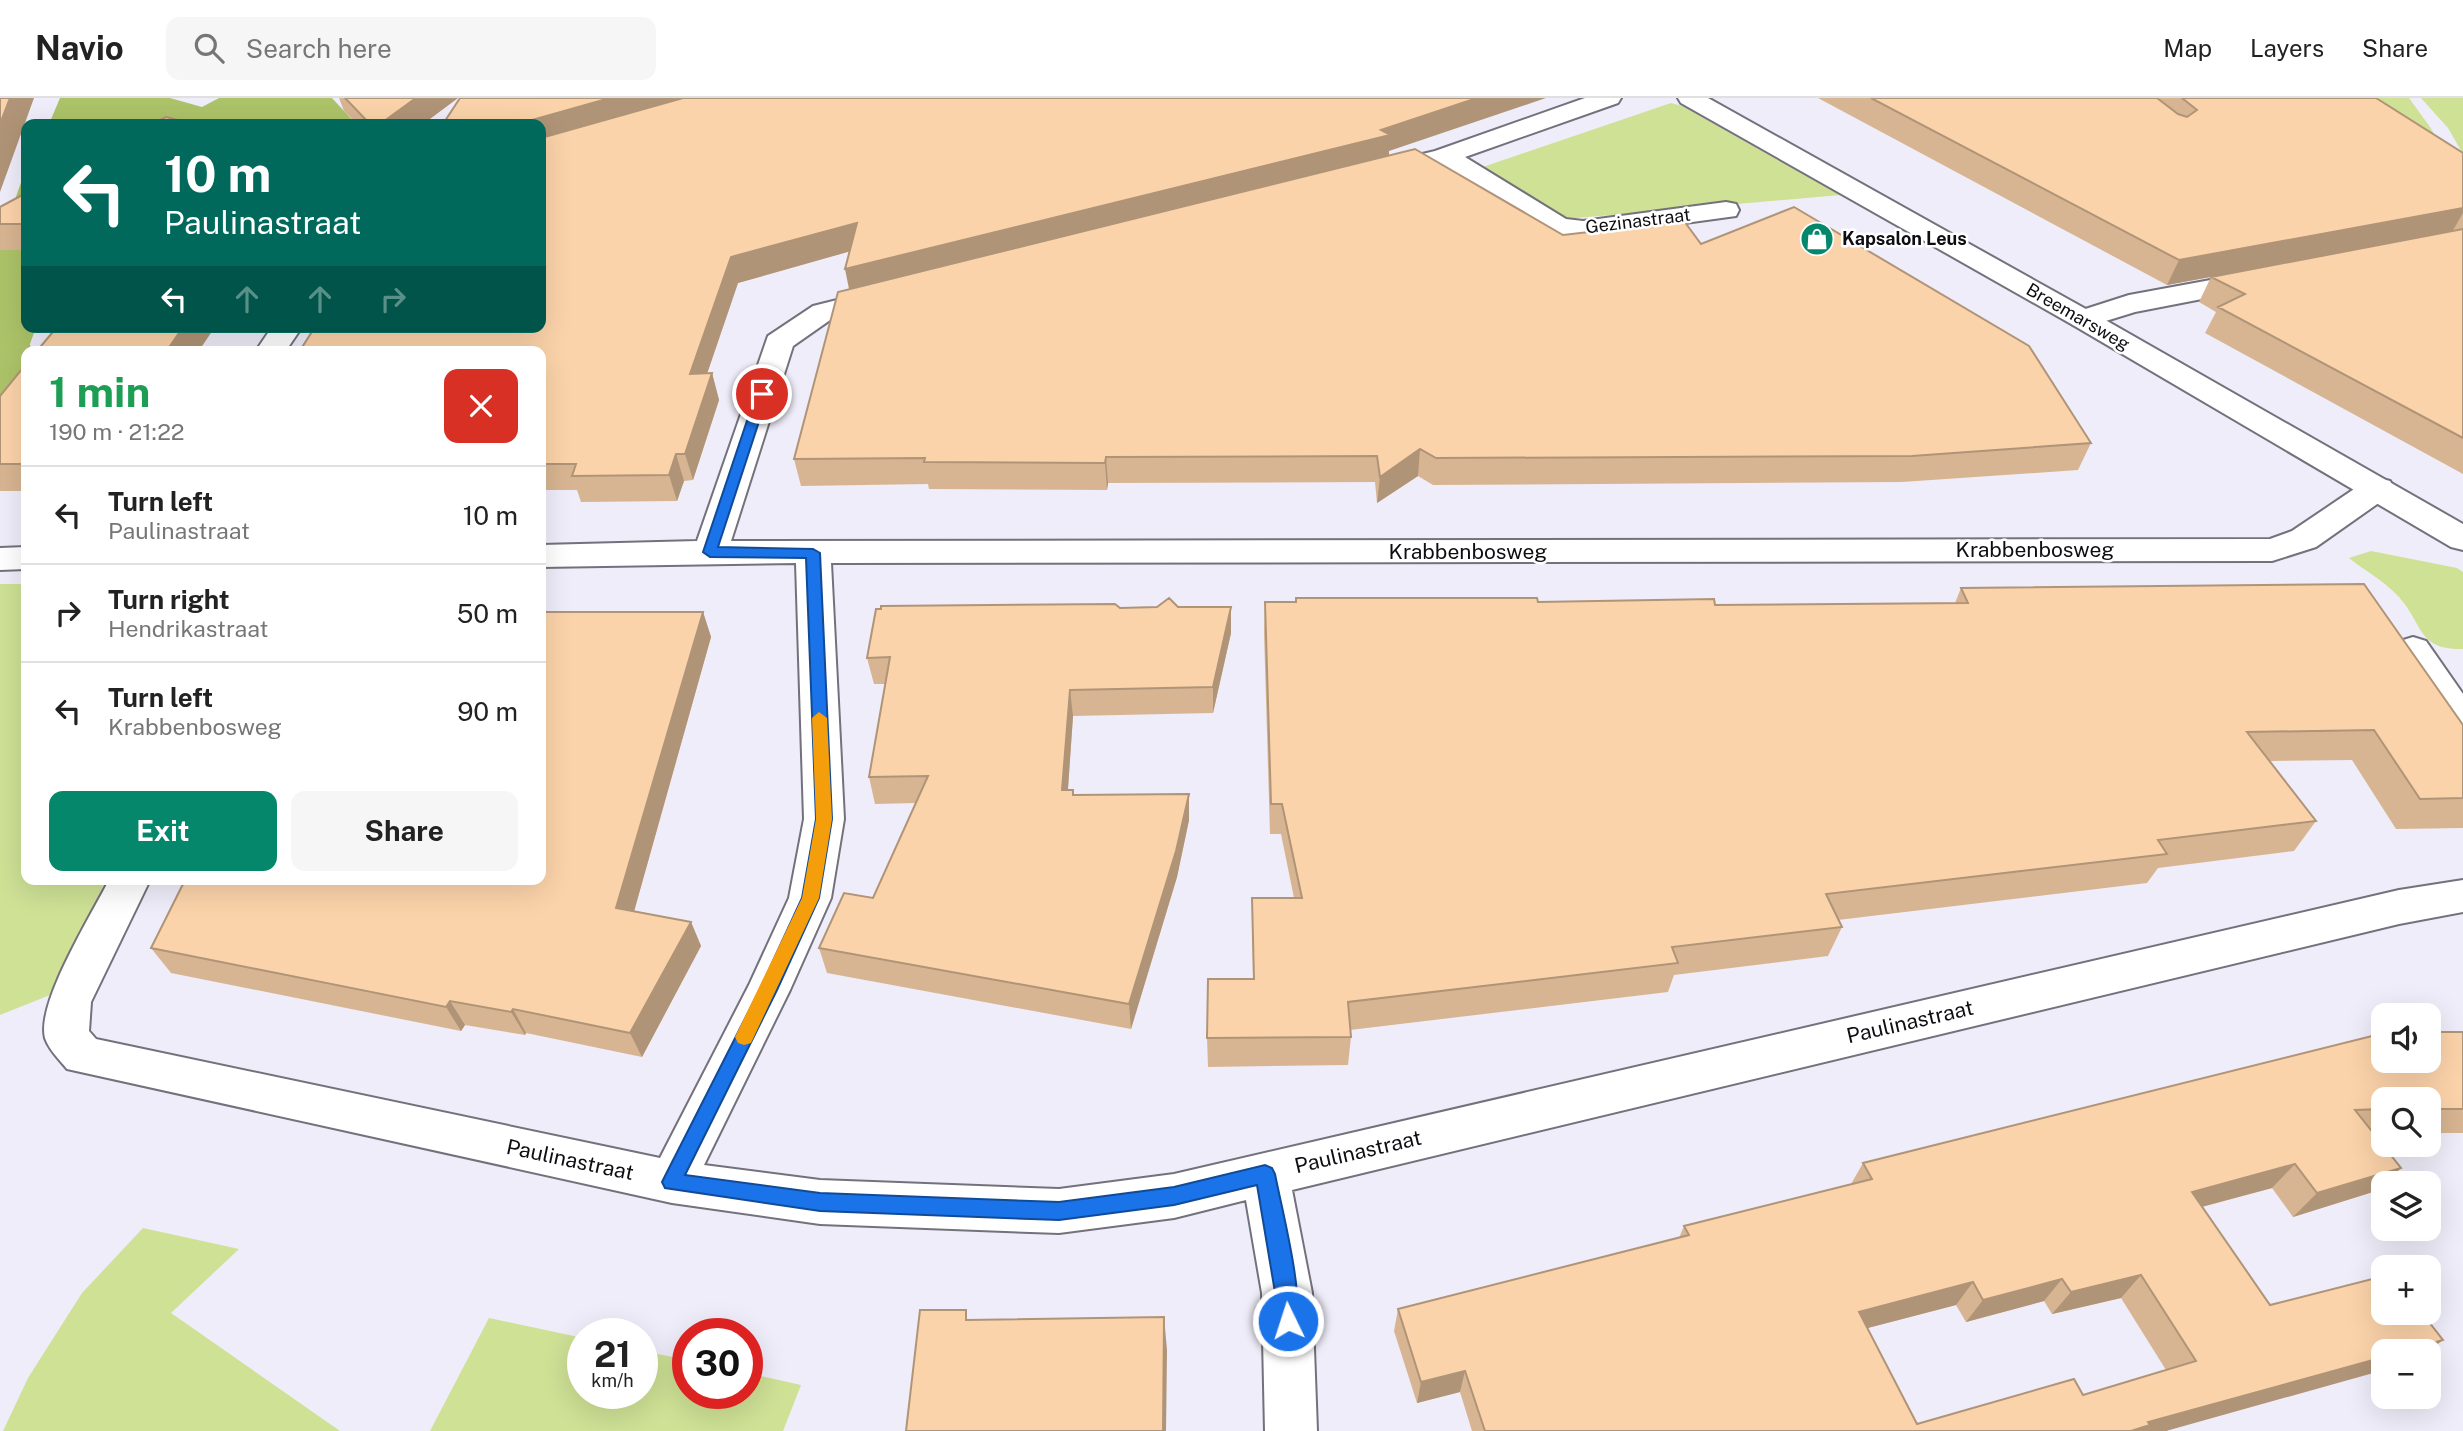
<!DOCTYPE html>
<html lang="en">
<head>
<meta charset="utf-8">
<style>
  body { margin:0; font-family:"Public Sans",sans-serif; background:#f6f6f6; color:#222; height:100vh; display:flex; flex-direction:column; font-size:26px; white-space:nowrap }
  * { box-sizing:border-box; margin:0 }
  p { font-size:23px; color:#767676 }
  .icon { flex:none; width:38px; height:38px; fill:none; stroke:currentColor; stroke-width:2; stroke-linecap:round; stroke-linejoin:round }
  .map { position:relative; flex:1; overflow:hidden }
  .panel { position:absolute; left:21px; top:248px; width:525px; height:539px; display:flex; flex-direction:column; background:#fff; border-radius:14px; box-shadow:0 7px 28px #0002 }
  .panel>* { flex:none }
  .banner { position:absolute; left:21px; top:21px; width:525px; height:214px; border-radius:14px; box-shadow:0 7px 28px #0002; background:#00695c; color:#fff; overflow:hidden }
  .buttons { position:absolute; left:2371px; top:905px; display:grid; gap:14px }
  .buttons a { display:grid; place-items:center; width:70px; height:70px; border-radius:14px; background:#fff; box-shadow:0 7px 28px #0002; font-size:35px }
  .speed { position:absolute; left:567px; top:1220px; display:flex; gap:14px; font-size:35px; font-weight:700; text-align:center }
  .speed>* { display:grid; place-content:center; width:91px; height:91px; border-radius:50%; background:#fff; box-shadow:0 7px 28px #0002; line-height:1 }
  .speed small { font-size:18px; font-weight:400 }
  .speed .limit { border:10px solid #d22; background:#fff; color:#111 }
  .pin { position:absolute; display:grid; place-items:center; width:60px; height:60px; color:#fff; margin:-30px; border:4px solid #fff; border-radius:50%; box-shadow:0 2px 7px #0007 }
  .me { position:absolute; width:77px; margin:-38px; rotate:356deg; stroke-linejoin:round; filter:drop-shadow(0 0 5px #0008) }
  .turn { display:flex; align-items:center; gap:24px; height:147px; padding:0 28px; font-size:32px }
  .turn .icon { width:91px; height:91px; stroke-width:2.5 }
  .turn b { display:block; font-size:49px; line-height:60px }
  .lanes { display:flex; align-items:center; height:66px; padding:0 28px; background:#0003; justify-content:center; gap:35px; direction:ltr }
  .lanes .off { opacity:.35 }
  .round { display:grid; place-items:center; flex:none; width:74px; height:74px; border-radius:14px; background:#f6f6f6 }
  .overview { display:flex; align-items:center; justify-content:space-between; height:119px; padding:0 28px }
  h1 { font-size:42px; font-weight:700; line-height:52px; color:#1e9e55 }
  .button { display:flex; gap:14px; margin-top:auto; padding:14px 28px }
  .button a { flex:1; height:80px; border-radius:14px; background:#05876b; color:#fff; font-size:28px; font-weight:700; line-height:80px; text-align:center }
  .button a+a { background:#f6f6f6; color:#222 }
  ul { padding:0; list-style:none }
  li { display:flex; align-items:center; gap:21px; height:98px; padding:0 28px; border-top:2px solid #e0e0e0 }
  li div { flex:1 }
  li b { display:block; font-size:26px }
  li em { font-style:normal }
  header { display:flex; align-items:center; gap:42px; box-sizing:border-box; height:98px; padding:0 35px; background:#fff; border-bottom:2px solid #e0e0e0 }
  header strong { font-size:33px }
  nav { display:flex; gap:38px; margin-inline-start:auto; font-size:24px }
  .search { width:490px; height:63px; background:#f6f6f6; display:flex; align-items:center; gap:18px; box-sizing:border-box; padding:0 24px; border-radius:14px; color:#767676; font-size:26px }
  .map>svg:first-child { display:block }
  .green { fill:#cee195 }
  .forest { fill:#adc369 }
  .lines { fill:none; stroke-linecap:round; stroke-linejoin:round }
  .minor-casing { stroke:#73717b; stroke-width:4 }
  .tertiary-casing { stroke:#73717b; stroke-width:4 }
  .minor { fill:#fff; fill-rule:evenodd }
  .tertiary { fill:#fff; fill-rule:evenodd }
  .wall { fill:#d8b592; fill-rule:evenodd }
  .shaded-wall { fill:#b09477 }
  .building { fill:#fbd3aa; stroke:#b09477; stroke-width:2; fill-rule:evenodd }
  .route { fill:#1a73e8; stroke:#114b97; stroke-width:2 }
  .slow { fill:#f59e0b }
  .labels { text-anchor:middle; stroke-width:5; stroke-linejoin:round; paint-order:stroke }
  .far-street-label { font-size:18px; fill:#0e0d11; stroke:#fff }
  .far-poi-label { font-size:18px; font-weight:bold; fill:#0e0d11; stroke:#fff; text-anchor:start }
  .street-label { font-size:21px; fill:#0e0d11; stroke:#fff }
</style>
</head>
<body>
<header>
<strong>Navio</strong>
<div class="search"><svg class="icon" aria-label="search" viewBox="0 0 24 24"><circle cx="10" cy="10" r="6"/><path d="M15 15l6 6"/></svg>Search here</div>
<nav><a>Map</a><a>Layers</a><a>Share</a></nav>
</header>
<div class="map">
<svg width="2463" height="1333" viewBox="0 0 2463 1333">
  <rect width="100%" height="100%" fill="#efedf9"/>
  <path class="green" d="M2326,0H2409L2430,29L2463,84Z
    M2421,0H2463V56L2448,30Z
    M1671,5L1682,8L1840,97L1565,121L1480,70Z
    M2371,453L2457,470L2463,474V551C2416,552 2424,525 2397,497C2384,483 2364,472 2349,460Z
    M0,486H26V782H106L50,897L0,917Z
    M143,1130L239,1151L171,1215L340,1333H3L28,1280L82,1195Z
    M489,1220L583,1240V1295H642V1253L688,1262V1295H747V1275L801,1287L783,1333H430Z"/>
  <path class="forest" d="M60,0H170L202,9L219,0H332L356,26H49Z
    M26,70V229H36L30,246L31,254H26V302L0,322V145Z"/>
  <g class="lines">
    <defs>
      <path id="minor" d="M1585,0H1621L1618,5L1465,59L1566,121L1583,123L1726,104L1736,106L1739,112L1736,118L1583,139L1559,136L1549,134L1440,67L1381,82L1372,80L1368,74L1372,68L1435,53Z
        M2254,174L2264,177L2268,183L2264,189L2135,214L2083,230L2073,227L2068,221L2073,215L2129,197Z
        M885,190L895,193L899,199L895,205L833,220L793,248L731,443L2270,441L2292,433L2366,383L2378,380L2390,383L2394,390L2390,397L2316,449L2272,463L831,465L844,721L831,800L790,892L704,1067L820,1082L1059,1091L1174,1076L2399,792L2463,782V814L2399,826L1292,1092L1312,1195L1317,1333H1265L1262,1195L1246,1102L1174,1120L1059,1135L820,1126L672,1105L67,971C59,961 49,952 45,940C36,905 92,816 109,782H150L91,904L89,933L96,941L660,1060L749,887L789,800L804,721L796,465L541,469V447L697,443L768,238L813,208Z
        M272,229H302L285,254H255Z
        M26,449V471L0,472V450Z
        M2413,539L2426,543L2463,596V638L2450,634L2395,552L2400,543Z"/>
      <path id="tertiary" d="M1678,0H1708L2093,215L2463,426V452L2451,449L2073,227L1681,5Z"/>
    </defs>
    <use href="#minor" class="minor-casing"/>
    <use href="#tertiary" class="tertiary-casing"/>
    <use href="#minor" class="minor"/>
    <use href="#tertiary" class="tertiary"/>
  </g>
  <path class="wall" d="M339,0H458L423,26H357L344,13Z
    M460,0L1389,53V58L1563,137L1701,146L2091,345L2078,372L1902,384L1433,387L1418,378L1377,405L1375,384L1108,385L1107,392L929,391L928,386L801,388L794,361L849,191V153L738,185L707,276L712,275L719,302L693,382L684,383L677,403L581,404L577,392H541V229Z
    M1818,0H2376L2463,55V376L2205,235L2216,214L2199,204L2211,179L2167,187Z
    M26,95V152H0V109Z
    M26,266V393H0V298Z
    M1961,490L2463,627V730L2396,731L2352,662L2270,663L2316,723L2294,753L2158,770L2147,785L1838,822L1842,829L1828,858L1674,877L1668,894L1350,932L1351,939L1348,967L1208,969L1207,940L1253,881L1252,800H1294L1281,736H1270L1264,535L1265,504H1538L1715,507L1955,505Z
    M1120,510L1231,535L1213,615L1073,618L1068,692H1073L1074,697L1189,722L1177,779L1131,931L827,875L819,850L873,800L916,705L875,706L869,679L885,586H874L867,560Z
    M703,514L711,539L634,813L691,824L701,848L642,959L526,935L525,937L465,927L461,933L171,875L151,850L541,782Z
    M2463,934V1035H2429V1001H2384V1036H2374L2401,1070L2385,1085H2384V1087L2376,1093L2293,1119L2272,1090L2202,1109L2270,1207L2443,1242L2428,1253H2384L2166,1333H1472L1460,1294L1417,1305L1394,1233L1398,1211L1679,1140L1684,1128L1851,1086L1863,1065ZM2121,1200L2166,1272L2083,1297L1917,1326L1867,1230L1956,1207L1966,1224L2044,1203L2052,1216Z"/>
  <path class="shaded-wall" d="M10,0H34L0,94V26Z
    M416,0H458L423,26H380Z
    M610,0H702L541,46V26H532V22Z
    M1477,0H1546L1389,53V62L850,196L845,171L1381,32Z
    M2463,110V115L2452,134L2167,187L2179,162Z
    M857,125L862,150L738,185L698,302L690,276L731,159Z
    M183,229H215L198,254H166Z
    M712,275L719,302L693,382L685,356Z
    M1420,351L1418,378L1377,405L1380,379Z
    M676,356L684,383L677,403L669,377Z
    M1106,359L1108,385L1107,392L1105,365Z
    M1231,509V535L1213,615V589Z
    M703,514L711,539L628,835L616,810Z
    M1070,592L1073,618L1066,718L1062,692Z
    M1189,696V722L1177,779L1131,931L1129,906Z
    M691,824L701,848L642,959L630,935Z
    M450,903L465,927L461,933L446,909Z
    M513,911L526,935L525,937L511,914Z
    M2295,1066L2272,1090L2171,1117L2192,1094Z
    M2401,1070L2385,1085H2384V1087L2376,1093L2293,1119L2317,1095Z
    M2141,1177L2121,1200L2052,1216L2071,1194Z
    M2062,1181L2044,1203L1966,1224L1983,1202Z
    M1973,1184L1956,1207L1845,1236L1859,1214Z
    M1164,1219L1167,1252L1166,1333H1163Z
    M2443,1242L2428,1253H2404Z
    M2384,1259V1272L2166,1333H2131L2148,1324Z
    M1465,1273L1460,1294L1417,1305L1421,1284Z"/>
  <path class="building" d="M0,0H10L0,26Z
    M345,0H416L380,26H370Z
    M460,0H610L532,22V26H443Z
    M683,0H1477L1381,32L1390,37L845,171L857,125L731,159L690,276L712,275L685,356H676L669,377L572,378L576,366H541V254H299L315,229H541V40Z
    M1871,0H2157L2178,16L2187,19L2197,12L2182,0H2376L2463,55V110L2179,162Z
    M166,19L193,26H152Z
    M1415,51L1563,137L1684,123L1701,146L1794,109L2029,248L2091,345L1912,358L1436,360L1420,351L1380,379L1377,358L1106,359L1105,365L924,364L925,360L794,361L838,194Z
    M26,95V126H0V109Z
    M2463,131V340L2218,209L2245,196L2211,179Z
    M57,229H183L166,254H36Z
    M26,266V366H0V298Z
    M2364,486L2463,627V700L2420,701L2374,632L2247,634L2316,723L2158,742L2167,756L1826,796L1842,829L1672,849L1678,865L1348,904L1351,939L1207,940L1208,881H1254L1252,800H1302L1282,706H1271L1265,504H1296V500H1537L1538,504L1714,501L1715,507L1968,505L1961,490Z
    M1169,500L1178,509H1231L1213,589L1070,592L1062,692H1073V697L1189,696L1176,753L1129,906L819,850L844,795L873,800L928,678L869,679L890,559L867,560L876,511H881V508L1115,506L1120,510L1157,509Z
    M541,514H703L616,810L691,824L630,935L513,911L511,914L450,903L446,909L151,850L185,782H541Z
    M2429,934H2463V1011H2429V1001H2384V1011L2355,1012L2401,1070L2317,1095L2295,1066L2192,1094L2270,1207L2384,1178V1214H2421L2443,1242L2404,1253H2384V1259L2148,1324L2150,1327L2131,1333H1485L1465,1273L1421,1284L1398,1211L1689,1137L1684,1128L1872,1081L1863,1065L2384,935V962H2429ZM2141,1177L2196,1263L2083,1297L2074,1281L1917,1326L1859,1214L1973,1184L1983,1202L2062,1181L2071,1194Z
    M920,1212H966V1222L1164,1219L1163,1333H906Z"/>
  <path class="route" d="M762,293L768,296L718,449L813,451L820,455L832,721L819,800L777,892L685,1077L820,1095L1059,1104L1174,1089L1265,1067L1272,1070L1275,1076C1281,1108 1306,1203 1295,1230L1288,1233L1281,1230L1257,1087L1174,1107L1059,1122L820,1113L665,1090L662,1084L665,1078L760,891L802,800L816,721L806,460L710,459L703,454L756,296Z"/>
  <path class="slow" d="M819,614L827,620L832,721L819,800L751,945L744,947L738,945L735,939L802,800L816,721L812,620Z"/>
  <defs>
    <symbol id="shop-disc" viewBox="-11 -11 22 22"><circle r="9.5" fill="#05876b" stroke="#fff"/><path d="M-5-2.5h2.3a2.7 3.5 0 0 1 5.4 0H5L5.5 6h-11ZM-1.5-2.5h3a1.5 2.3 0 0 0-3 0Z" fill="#fff"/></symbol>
  </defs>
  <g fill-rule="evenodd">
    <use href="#shop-disc" x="1798" y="122" width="38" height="38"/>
  </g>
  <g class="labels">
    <g class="far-street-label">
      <text transform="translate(1638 123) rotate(-7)" y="6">Gezinastraat</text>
      <text transform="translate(2078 219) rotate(30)" y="6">Breemarsweg</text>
    </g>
    <g class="far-poi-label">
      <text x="1842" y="147">Kapsalon Leus</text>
    </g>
    <g class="street-label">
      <text x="2035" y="459">Krabbenbosweg</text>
      <text x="1468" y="461">Krabbenbosweg</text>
      <text transform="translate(1910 924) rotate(-13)" y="7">Paulinastraat</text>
      <text transform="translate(1358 1054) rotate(-13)" y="7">Paulinastraat</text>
      <text transform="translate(570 1062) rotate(12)" y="7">Paulinastraat</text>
    </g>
  </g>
</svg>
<div class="buttons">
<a><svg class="icon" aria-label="sound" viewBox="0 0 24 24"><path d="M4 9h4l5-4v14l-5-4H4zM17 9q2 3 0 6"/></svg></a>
<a><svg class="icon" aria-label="search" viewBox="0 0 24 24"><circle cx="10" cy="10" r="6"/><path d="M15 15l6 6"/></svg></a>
<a><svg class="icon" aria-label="layers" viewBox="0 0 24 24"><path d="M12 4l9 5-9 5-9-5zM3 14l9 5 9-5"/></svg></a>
<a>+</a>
<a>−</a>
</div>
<div class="speed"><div>21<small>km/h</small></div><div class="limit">30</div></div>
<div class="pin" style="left:762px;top:296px;background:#d93025"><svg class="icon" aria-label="arrive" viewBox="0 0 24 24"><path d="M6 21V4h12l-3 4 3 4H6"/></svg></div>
<svg class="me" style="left:1288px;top:1223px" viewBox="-20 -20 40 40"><circle r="17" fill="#1a73e8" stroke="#fff" stroke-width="3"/><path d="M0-11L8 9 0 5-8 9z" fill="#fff"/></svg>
<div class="banner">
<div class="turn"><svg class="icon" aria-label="left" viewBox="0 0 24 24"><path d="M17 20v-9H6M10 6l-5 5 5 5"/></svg><div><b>10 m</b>Paulinastraat</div></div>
<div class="lanes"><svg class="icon" aria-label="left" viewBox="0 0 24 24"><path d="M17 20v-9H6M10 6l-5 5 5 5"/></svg><svg class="icon off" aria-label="ahead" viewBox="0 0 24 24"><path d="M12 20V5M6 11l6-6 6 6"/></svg><svg class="icon off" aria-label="ahead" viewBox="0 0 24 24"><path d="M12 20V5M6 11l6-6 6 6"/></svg><svg class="icon off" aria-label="right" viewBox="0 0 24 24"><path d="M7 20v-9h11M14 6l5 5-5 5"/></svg></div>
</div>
<section class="panel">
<div class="overview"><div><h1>1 min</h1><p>190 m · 21:22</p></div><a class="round" style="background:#d93025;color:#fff"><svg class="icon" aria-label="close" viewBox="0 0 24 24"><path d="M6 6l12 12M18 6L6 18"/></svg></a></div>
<ul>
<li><svg class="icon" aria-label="left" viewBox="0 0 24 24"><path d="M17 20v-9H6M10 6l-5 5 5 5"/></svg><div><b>Turn left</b><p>Paulinastraat</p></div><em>10 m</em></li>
<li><svg class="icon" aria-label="right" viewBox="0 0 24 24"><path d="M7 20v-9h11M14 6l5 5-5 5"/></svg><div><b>Turn right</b><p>Hendrikastraat</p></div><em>50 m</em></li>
<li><svg class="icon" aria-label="left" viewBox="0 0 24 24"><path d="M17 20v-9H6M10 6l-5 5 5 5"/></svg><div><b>Turn left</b><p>Krabbenbosweg</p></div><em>90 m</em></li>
</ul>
<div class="button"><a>Exit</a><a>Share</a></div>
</section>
</div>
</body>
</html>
